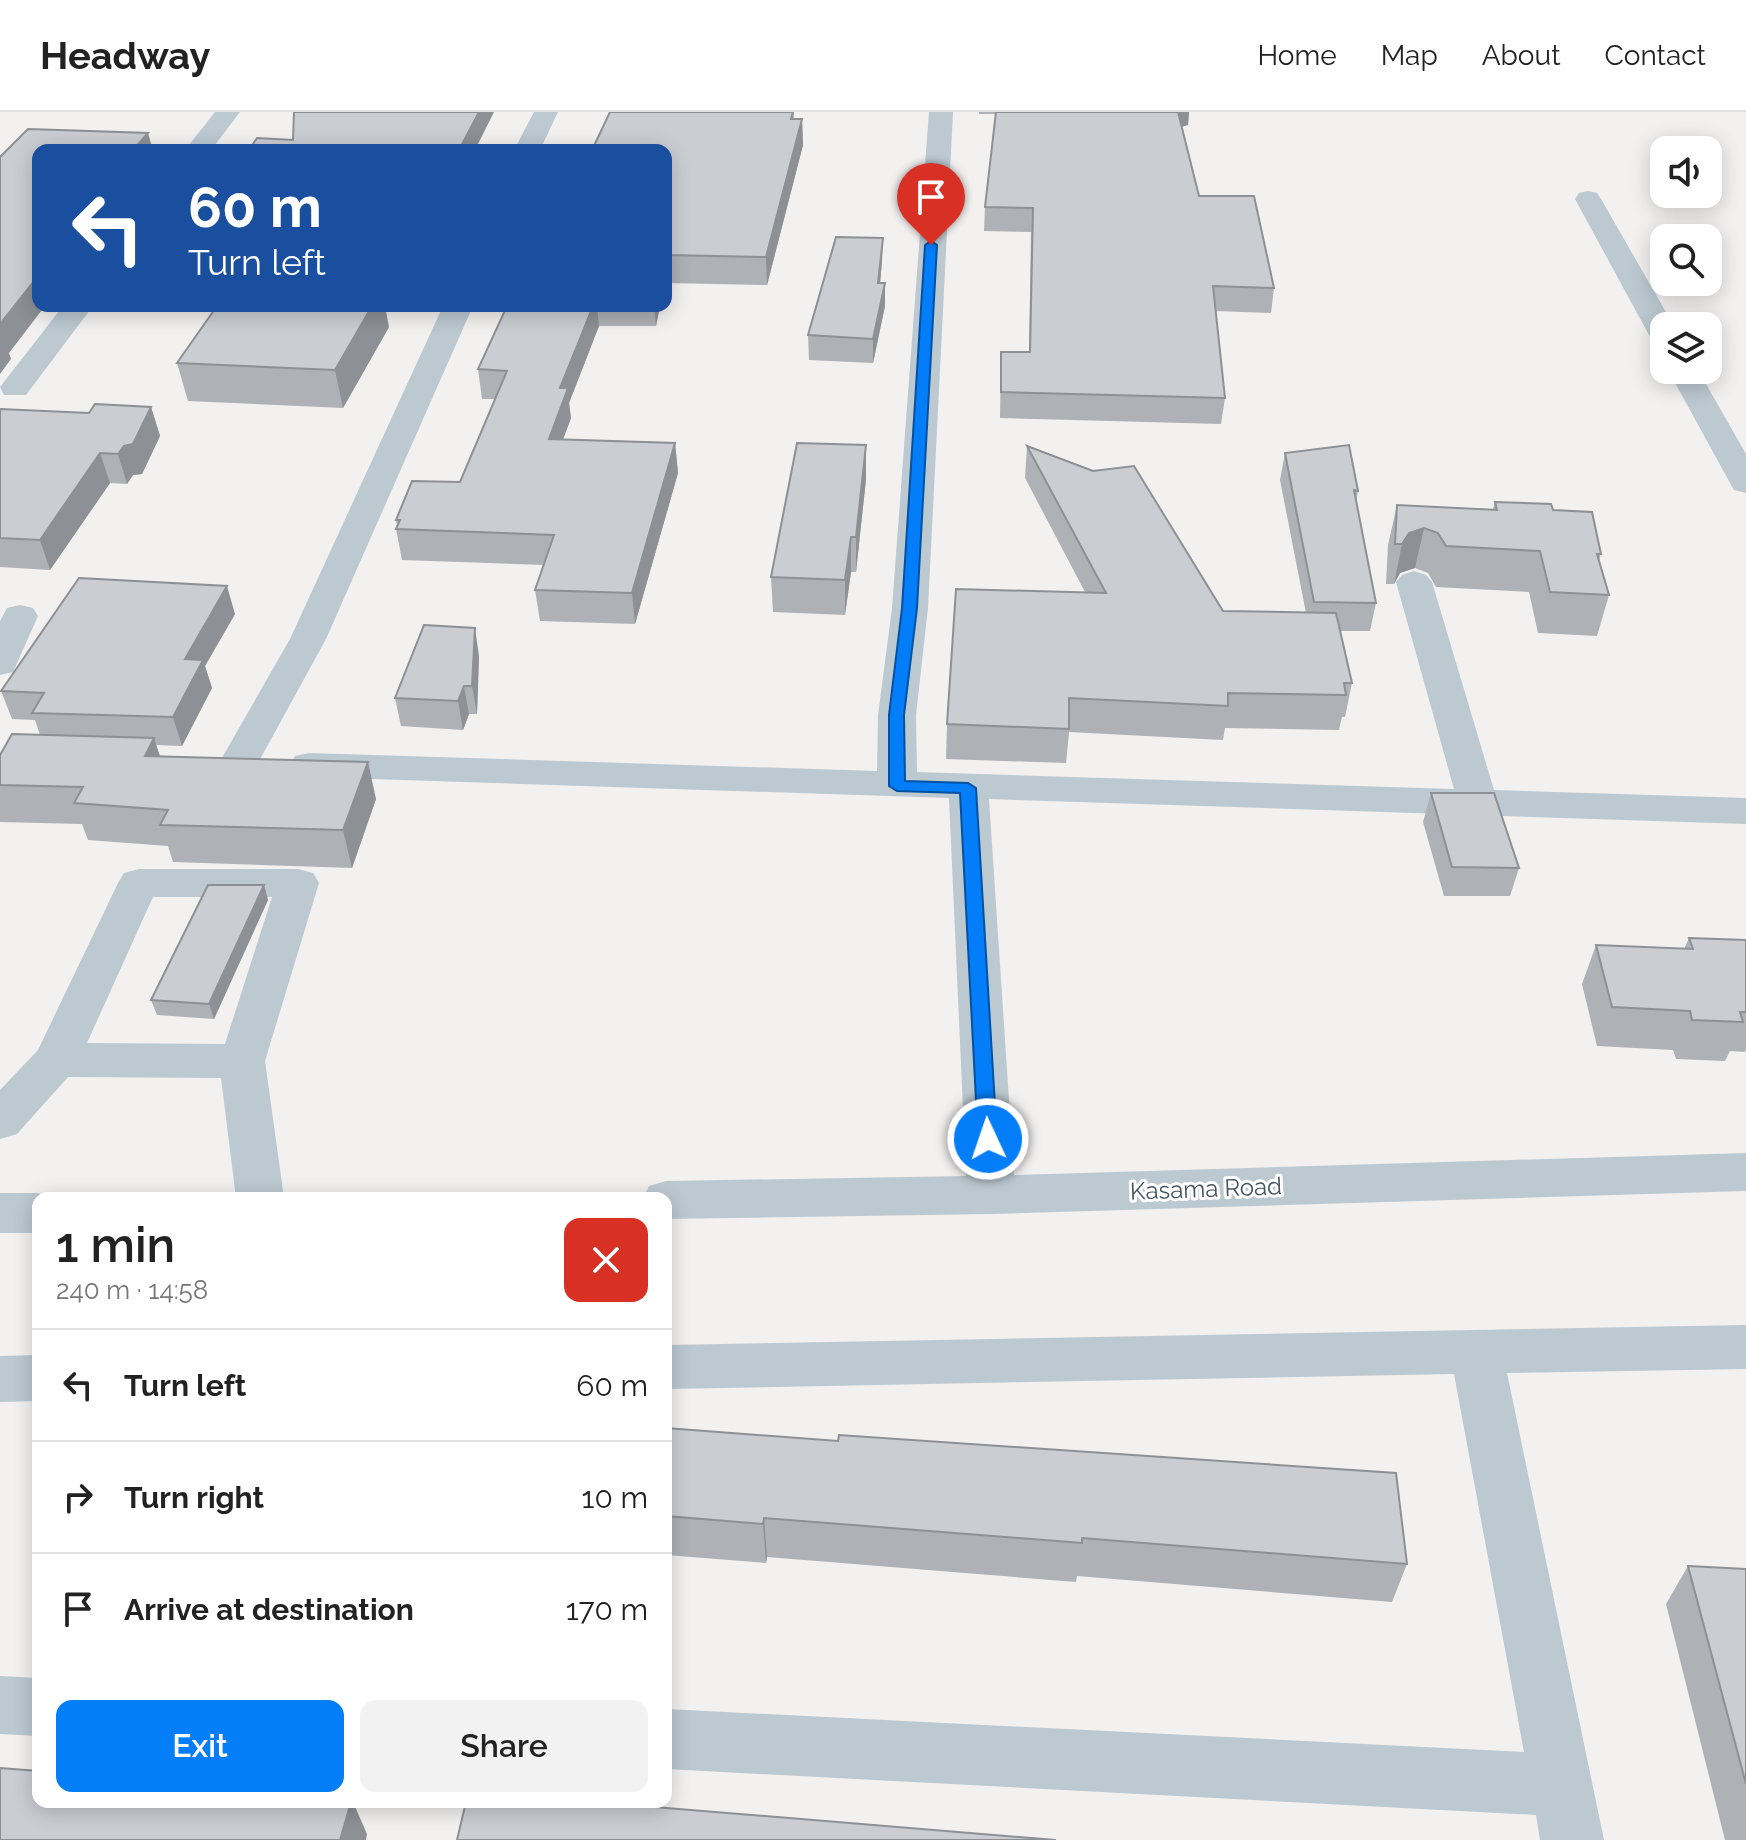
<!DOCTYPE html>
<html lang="en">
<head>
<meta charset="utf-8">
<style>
  body { margin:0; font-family:Raleway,sans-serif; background:#f2f2f2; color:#222; height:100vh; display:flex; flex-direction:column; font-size:30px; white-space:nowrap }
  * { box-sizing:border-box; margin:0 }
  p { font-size:26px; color:#767676 }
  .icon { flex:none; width:44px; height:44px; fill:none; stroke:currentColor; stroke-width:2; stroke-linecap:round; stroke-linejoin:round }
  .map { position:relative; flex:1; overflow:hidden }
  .sheet { position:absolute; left:32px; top:1080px; width:640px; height:616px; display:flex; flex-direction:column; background:#fff; border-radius:16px; box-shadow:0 4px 20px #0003 }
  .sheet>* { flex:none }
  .hud { position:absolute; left:32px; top:32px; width:640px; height:168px; border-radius:16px; box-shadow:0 4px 20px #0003; background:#1a4fa0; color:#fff; overflow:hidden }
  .fabs { position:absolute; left:1650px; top:24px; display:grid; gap:16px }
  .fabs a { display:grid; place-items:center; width:72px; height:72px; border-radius:16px; background:#fff; box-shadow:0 4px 20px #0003; font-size:40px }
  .pin { position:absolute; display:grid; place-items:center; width:68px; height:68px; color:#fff; margin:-82px -34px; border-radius:50% 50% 50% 0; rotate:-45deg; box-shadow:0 0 8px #0007 }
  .pin .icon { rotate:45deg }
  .me { position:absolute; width:88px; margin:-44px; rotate:357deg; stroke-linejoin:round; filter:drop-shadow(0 0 6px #0008) }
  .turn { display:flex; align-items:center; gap:28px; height:168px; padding:0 24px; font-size:36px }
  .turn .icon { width:104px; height:104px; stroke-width:2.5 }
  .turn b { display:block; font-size:56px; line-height:68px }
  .round { display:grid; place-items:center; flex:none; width:84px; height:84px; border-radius:16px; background:#f2f2f2 }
  .summary { display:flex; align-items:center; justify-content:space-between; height:136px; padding:0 24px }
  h1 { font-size:48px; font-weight:600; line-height:60px }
  .button { display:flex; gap:16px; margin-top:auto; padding:16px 24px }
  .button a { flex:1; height:92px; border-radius:16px; background:#047df9; color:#fff; font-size:32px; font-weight:600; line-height:92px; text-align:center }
  .button a+a { background:#f2f2f2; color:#222 }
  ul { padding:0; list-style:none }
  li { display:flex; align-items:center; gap:24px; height:112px; padding:0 24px; border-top:2px solid #e0e0e0 }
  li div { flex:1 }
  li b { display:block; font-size:30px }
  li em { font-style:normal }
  header { display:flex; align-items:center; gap:48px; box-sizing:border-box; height:112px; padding:0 40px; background:#fff; border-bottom:2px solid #e0e0e0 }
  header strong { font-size:38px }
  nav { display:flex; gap:44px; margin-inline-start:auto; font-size:28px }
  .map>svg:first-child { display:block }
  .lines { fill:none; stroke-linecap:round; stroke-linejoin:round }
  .minor { fill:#bcc9d1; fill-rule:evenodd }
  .wall { fill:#aeb1b5 }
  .shaded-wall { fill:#8d9094 }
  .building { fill:#caced3; stroke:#8d9094; stroke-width:2 }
  .route { fill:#047df9; stroke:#0351a2; stroke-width:2 }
  .labels { text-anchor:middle; stroke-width:6; stroke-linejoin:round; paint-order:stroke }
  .street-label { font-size:24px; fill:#465560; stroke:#fff }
</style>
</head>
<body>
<header>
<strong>Headway</strong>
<nav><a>Home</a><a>Map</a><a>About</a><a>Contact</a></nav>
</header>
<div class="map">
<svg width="1746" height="1728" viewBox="0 0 1746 1728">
  <rect width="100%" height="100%" fill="#f3f0f0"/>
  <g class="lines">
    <path class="minor" d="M215,0H240L211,38H185Z
      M534,0H558L540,38H514Z
      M929,0H953L928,496L916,603L917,660L1454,677L1396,470L1402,463L1414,459L1426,463L1432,470L1494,678L1746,686V712L989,687L1014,1063L1746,1041V1079L991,1102L666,1107V1086H643L649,1074L666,1069L966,1064L949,686L309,665L295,662L289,653L295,644L309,641L877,659L878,603L892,496Z
      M1588,79L1597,81L1601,87L1674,214H1664V232L1654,229L1649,223L1575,87L1579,81Z
      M63,194H93L26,283H4L0,275Z
      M443,194H473L326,527L253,660L239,663L225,660L219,651L290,527Z
      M1668,258H1698L1746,342V381L1734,378L1730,371Z
      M20,493L33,496L38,504L13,560L0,563V509L7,496Z
      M139,757H298L313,761L319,771L265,949L284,1086H236L221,966L68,965L17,1022L0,1027V978L38,938L118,771L124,761ZM153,785H272L225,932L87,931Z
      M0,1081H38L52,1086H38V1121H0Z
      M1746,1213V1257L1507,1261L1604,1728H1540L1536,1703L666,1657V1597L1524,1640L1454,1262L666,1277V1233Z
      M38,1243V1289L0,1290V1244Z
      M0,1564L38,1566V1624L0,1622Z"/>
  </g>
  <path class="wall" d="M610,0H794V7H802L803,33L767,173L666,171V38Z
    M979,0H1189L1188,13L1181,14L1199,84L1274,176L1271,201L1215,199L1225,286L1221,312L1000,306L1001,240H1029L1031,120L984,119L985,95L995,2H979Z
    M882,149L880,171L885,194L873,251L809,248L808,223Z
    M507,194H660L656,214H599L569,291L571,306L563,327L675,331L678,361L635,512L540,509L535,478L544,453L402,448L396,417L397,413L396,408L460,370L495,287H482L478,257Z
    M389,215L343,296L188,289L177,251Z
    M151,295L160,324L142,362L133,363L127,372L110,371L50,458L0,455V297L89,301Z
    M866,333V367L856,460H851L845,503L773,500L771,465Z
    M1027,334L1223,499L1306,501L1280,368L1285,341L1358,379L1356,391L1376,491L1370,519H1340L1352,571L1345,605H1342L1339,618L1225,616L1223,628L1069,620L1066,651L946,647L947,612L1085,480L1025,366Z
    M1495,390L1553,398L1601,442L1599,448L1609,483L1597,524L1538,521L1529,480L1436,475L1428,461L1415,456L1400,461L1394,472H1386L1388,433L1397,393L1493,397Z
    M235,502L205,554L212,576L182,634L156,633L160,644L376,687L352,756L173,750L168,734L88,728L82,712L0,710V643L40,623L35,608L12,607L1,579Z
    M479,544L477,602H469L463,618L401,614L395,586Z
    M1431,681L1519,756L1510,784H1444L1423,710Z
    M264,773L268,788L214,907L157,903L151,888Z
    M1689,826L1746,828V937L1745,940L1730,939L1725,949L1676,947L1673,938L1597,934L1582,872L1596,833L1684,837Z
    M666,1316L1407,1452L1392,1490L1077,1464L1076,1470L767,1445L766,1451L666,1443Z
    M1688,1454L1746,1457V1728H1725L1666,1492Z"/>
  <path class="shaded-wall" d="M479,0H494L475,38H459Z
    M1175,0H1189L1188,13L1174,17Z
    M802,7L803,33L767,173L766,145Z
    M148,21L153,38H133Z
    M883,126L882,149L878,194V171Z
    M38,164V194H45L9,241L11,247L0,262V212Z
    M885,171V194L873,251V227Z
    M372,194H385L389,215L343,296L335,258Z
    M593,194H597L599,214L569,291L571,306L552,357L549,327L560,276Z
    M654,194H660L656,214Z
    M151,295L160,324L142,362L133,363L127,372L118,342Z
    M675,331L678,361L635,512L632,481Z
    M866,333V367L856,460V425Z
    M100,341L110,371L50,458L40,428Z
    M1424,416L1415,456L1400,461L1394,472L1402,432L1409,421Z
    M851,425V460L845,503V468Z
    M227,474L235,502L205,554L212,576L182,634L173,605L185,547Z
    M475,516L479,544L477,602L472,574Z
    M464,574L469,602L463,618L458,589Z
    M154,626L166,663L145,644Z
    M368,650L376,687L352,756L343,718Z
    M264,773L268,788L214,907L209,892Z
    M764,1406L767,1445L766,1451L763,1412Z
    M351,1690H353L367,1722L366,1728H340Z"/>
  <path class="building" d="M294,0H479L459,38H249L257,26L293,28Z
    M610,0H793L791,7H802L766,145L666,143V38H592Z
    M996,0H1178L1199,84H1254L1274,176L1213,174L1225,286L1001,280V240H1030L1033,96L985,95Z
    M28,17L148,21L133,38H38V143L34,148H38V164L0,212V45Z
    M836,125L883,126L878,171H885L873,227L808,223Z
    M217,194H372L335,258L177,251Z
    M507,194H593L560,276H568L549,327L675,331L632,481L535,478L554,423L396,417L400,408H396L412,369L460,370L507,259L478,257Z
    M95,292L151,295L133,332L124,334L118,342L100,341L40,428L0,426V297L89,301Z
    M797,331L866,333L856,425H851L845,468L771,465Z
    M1349,333L1358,379L1354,378L1376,491L1314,490L1285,341Z
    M1027,334L1093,359L1134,354L1223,499L1336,501L1352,571H1344L1346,583L1228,581V594L1069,586V617L947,612L956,477L1106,481Z
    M1495,390L1551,392L1553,398L1592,400L1601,442H1597L1609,483L1550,480L1540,439L1446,434L1438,421L1424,416L1409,421L1402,432H1395L1397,393L1497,398Z
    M79,466L227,474L185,547L203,548L173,605L32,601L44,581L1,579Z
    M424,513L475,516L472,574H464L458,589L395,586Z
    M12,622L154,626L145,644L368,650L343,718L160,713L168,698L74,691L83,675L0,673V643Z
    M1431,681H1494L1519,756L1452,755Z
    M208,773H264L209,892L151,888Z
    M1689,826L1746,828V900H1740L1743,910L1692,908L1690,899L1612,895L1596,833L1693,837Z
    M666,1316L838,1329L839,1323L1396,1361L1407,1452L1082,1426V1431L764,1406L763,1412L666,1404Z
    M1688,1454L1746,1457V1672Z
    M0,1656L38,1659V1690H351L340,1728H0Z
    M466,1690H593L1056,1728H457Z"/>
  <path class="route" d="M931,129L937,133L917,496L904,603L905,669L968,671L976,676L997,1027L988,1035L978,1027L960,681L897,679L889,674V603L902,496L925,133Z"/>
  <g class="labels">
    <g class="street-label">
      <text transform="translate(1206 1077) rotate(-2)" y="8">Kasama Road</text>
    </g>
  </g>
</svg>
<div class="fabs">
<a><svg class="icon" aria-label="sound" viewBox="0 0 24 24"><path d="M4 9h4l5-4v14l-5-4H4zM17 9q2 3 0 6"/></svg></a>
<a><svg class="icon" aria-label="search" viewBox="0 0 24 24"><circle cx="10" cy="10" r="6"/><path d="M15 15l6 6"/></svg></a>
<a><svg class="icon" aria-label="layers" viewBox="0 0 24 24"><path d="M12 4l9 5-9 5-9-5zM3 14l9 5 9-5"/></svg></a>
</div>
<div class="pin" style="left:931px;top:133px;background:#d93025"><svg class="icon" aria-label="arrive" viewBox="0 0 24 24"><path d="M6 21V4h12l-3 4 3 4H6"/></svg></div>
<svg class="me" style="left:988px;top:1027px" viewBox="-20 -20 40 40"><circle r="17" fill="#047df9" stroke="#fff" stroke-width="3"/><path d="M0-11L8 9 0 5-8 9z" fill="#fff"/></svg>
<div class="hud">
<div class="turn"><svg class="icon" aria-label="left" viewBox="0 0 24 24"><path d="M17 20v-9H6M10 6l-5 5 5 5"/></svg><div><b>60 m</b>Turn left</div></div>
</div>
<section class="sheet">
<div class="summary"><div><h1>1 min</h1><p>240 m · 14:58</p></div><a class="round" style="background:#d93025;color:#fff"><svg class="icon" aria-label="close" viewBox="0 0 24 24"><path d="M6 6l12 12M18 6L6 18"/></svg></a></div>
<ul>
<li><svg class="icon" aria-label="left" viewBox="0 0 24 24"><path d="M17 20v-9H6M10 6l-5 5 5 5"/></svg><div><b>Turn left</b></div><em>60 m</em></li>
<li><svg class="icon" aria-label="right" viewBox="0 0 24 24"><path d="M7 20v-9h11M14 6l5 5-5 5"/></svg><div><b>Turn right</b></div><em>10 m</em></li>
<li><svg class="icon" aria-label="arrive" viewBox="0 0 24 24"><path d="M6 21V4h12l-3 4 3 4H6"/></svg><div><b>Arrive at destination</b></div><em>170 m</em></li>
</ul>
<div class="button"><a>Exit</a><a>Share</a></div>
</section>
</div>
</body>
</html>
